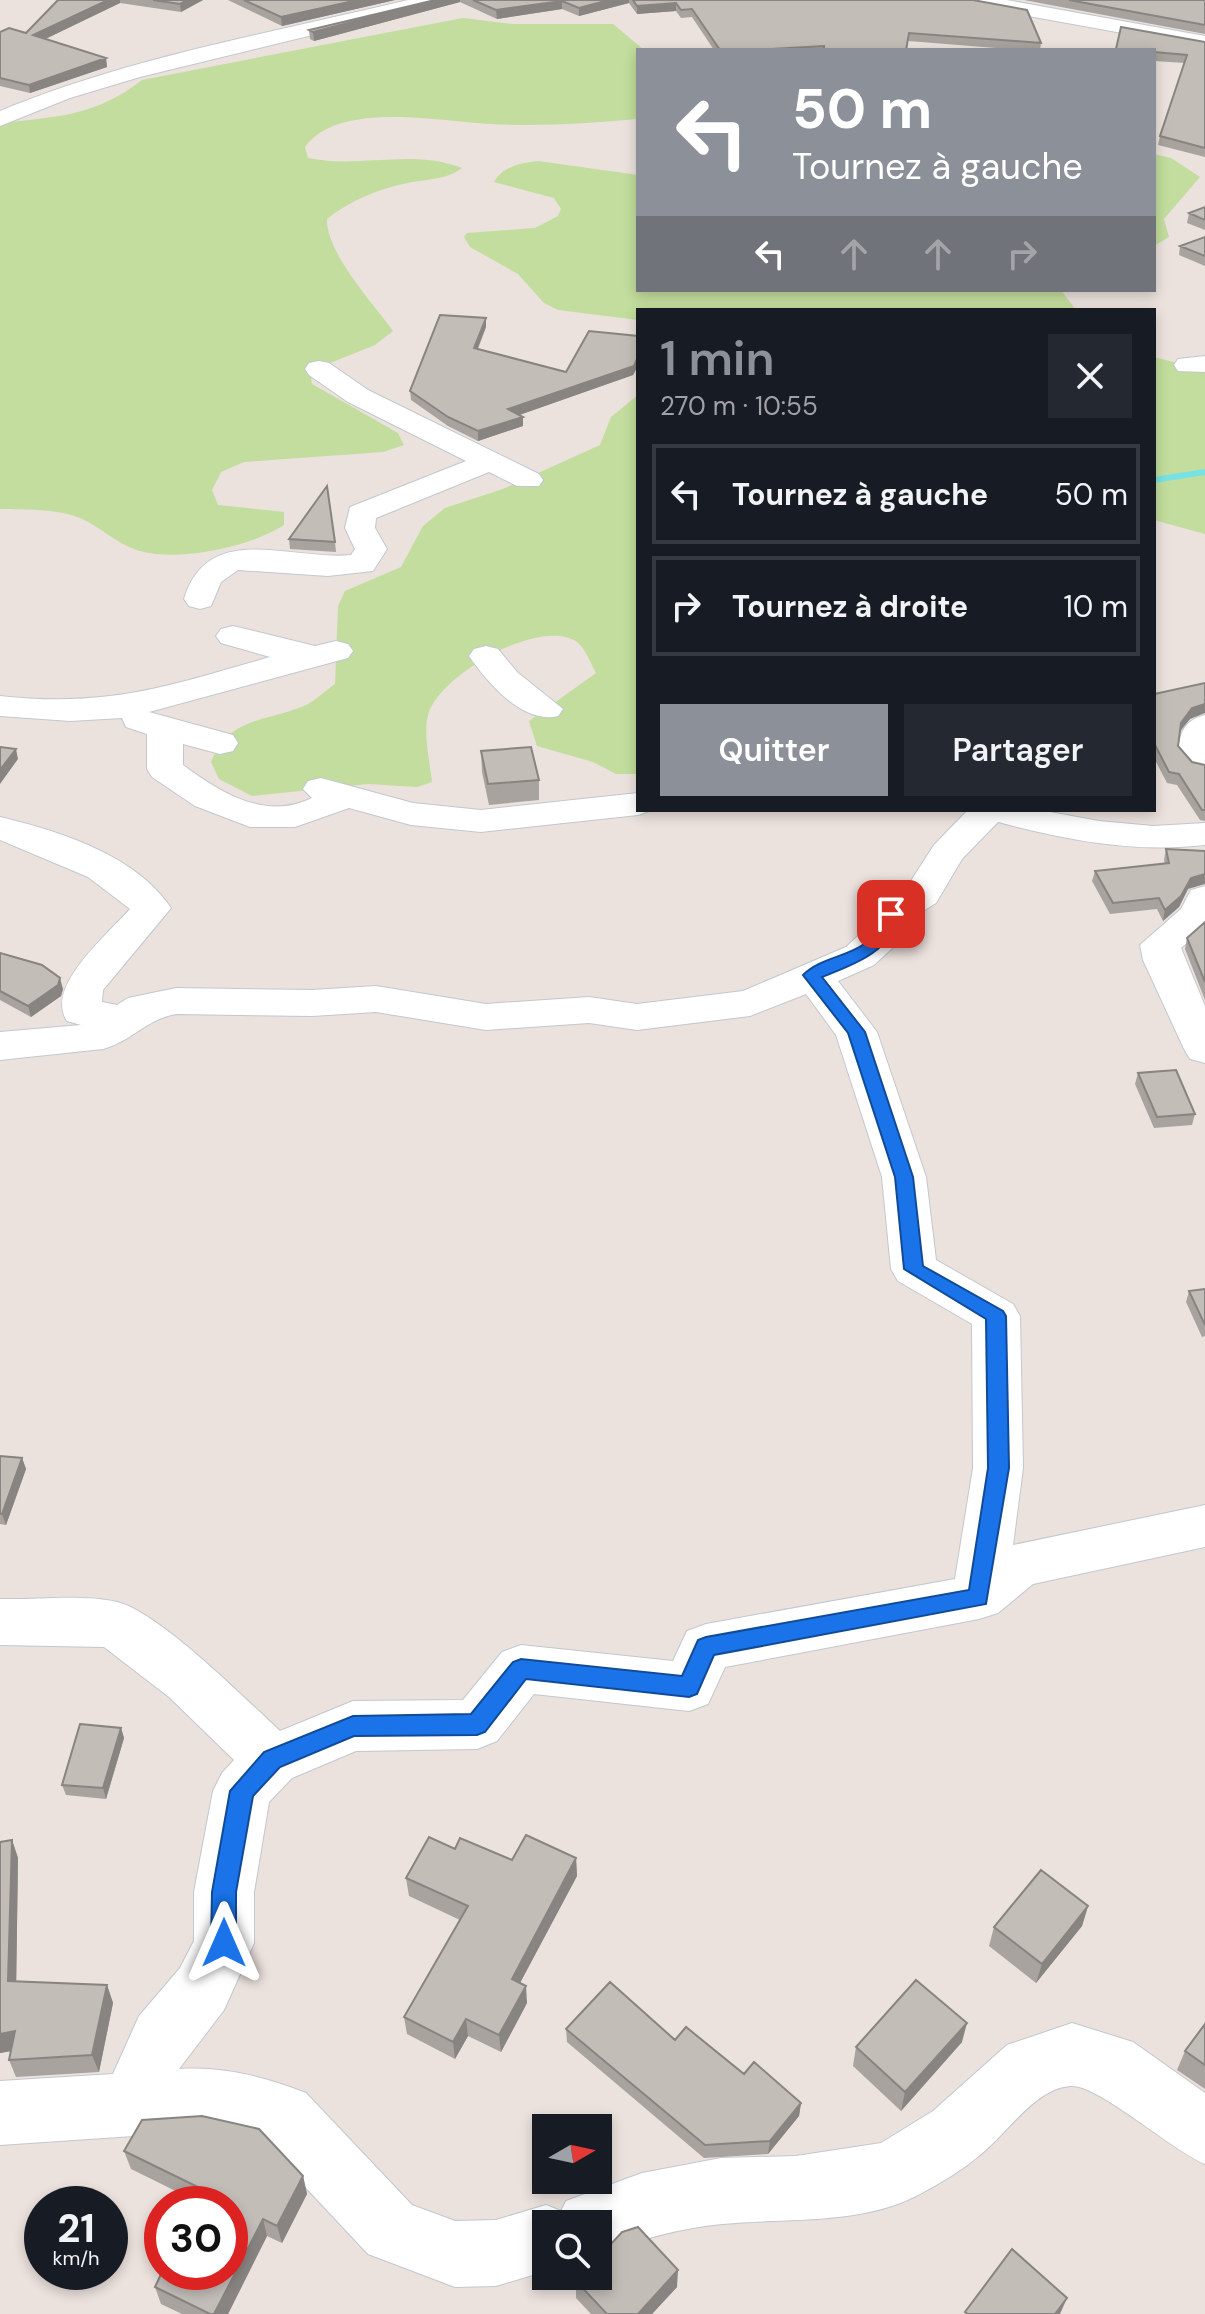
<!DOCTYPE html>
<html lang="fr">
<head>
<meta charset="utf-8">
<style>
  body { margin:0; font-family:"DM Sans",sans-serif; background:#242831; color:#f1f3f6; height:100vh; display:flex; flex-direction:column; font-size:30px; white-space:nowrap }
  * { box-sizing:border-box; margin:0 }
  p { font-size:26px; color:#9ea1a6 }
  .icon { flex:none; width:44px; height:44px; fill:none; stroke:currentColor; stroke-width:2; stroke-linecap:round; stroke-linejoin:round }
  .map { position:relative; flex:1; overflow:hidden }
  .details { position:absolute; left:636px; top:308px; width:520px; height:504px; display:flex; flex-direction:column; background:#171b24; border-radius:0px; box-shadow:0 4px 12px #0003 }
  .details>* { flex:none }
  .hud { position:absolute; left:636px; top:48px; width:520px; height:244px; border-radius:0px; box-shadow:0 4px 12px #0003; background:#8c9099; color:#fff; overflow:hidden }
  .needle { width:52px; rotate:81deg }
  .fabs { position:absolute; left:532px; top:2114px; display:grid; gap:16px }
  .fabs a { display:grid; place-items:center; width:80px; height:80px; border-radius:0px; background:#171b24; box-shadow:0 4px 12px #0003; font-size:40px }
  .speed { position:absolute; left:24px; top:2186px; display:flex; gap:16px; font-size:40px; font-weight:700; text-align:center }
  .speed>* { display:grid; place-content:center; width:104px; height:104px; border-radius:50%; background:#171b24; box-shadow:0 4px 12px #0003; line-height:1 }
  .speed small { font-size:20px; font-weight:400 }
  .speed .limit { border:12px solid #d22; background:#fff; color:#111 }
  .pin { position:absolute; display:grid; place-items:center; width:68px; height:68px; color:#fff; margin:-34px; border-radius:16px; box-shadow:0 4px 12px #0006 }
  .me { position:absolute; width:88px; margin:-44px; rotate:0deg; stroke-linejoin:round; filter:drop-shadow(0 0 6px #0008) }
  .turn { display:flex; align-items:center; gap:28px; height:168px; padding:0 24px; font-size:36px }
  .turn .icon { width:104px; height:104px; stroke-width:2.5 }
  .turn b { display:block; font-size:56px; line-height:68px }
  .lanes { display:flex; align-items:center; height:76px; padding:0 24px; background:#0003; justify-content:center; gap:40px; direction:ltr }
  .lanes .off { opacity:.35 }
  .round { display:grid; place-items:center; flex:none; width:84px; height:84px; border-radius:0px; background:#242831 }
  .head { display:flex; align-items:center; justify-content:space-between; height:136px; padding:0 24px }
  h1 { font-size:48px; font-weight:600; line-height:60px; color:#8c9099 }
  .button { display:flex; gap:16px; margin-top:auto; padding:16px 24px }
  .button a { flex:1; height:92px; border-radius:0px; background:#8c9099; color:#fff; font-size:32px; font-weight:600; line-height:92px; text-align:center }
  .button a+a { background:#242831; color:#f1f3f6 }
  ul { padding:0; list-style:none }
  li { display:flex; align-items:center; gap:24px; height:100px; margin:0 16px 12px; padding:0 8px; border:4px solid #363941; border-radius:0px }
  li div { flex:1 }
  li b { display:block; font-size:30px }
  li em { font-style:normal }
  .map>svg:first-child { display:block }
  .green { fill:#c2dd9d }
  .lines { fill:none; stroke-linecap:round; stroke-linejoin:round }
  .stream { fill:#77e2e5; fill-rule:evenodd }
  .minor-casing { stroke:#c1c8cf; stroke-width:2 }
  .minor { fill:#fff; fill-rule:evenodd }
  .wall { fill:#a8a39e }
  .shaded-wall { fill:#888481 }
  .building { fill:#c3bdb8; stroke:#888481; stroke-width:2 }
  .route { fill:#1a73e8; stroke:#114b97; stroke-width:2 }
</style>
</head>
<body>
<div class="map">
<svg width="1205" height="2314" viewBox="0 0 1205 2314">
  <rect width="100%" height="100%" fill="#ebe1dd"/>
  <path class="green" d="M463,18L513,24H613L644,50H638V119C589,123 540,127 491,124C441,122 339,100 305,147L308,158C359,169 411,148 462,168C447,180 426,179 407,183C378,189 349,201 327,219C326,253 373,303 393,331L375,345L310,371L312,384L398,433L404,445L383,452L244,462L221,472L212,490L218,505L284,512V525C251,547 172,564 134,549C115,542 99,526 80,518C55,508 26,510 0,509V123C57,117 96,116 142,80Z
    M1154,154L1171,158L1200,177L1164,219L1169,237L1154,246Z
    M538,161L638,175V290H1061L1076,310H638V320L558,310L544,303L518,274L470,247L464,237L467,233L535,228L558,216L561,209L554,198L494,182C503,166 521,163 538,161Z
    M1154,357L1205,370V534L1154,520Z
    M638,395V774H616L593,762L537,746L529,721L596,673C591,664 585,648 577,642C540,616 438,676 428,715C423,734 430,763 432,782L417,787L368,784L252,796L219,779L211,762C229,717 265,722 304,706C315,701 325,691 335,684L338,606L345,591L401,567L423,526L445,508L503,489L600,445L611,417Z"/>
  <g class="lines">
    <path class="stream" d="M1205,469V475L1154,483V477Z"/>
    <defs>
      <path id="minor" d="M408,0H443L440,4L140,77L70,98L0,126V111C130,57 271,33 408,0Z
        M964,0H1007L1205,36V48L974,6Z
        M1205,356V372L1178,371L1174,365L1178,359Z
        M319,361L329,363L368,390L539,474L543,480L539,486H517L489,472L376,518L375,528L387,549L373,571L328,576L238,570L221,582L211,606L200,609L189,606L184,599C208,520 291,561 351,555L355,549L345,528L350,507L466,461L348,402L309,375L305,369L309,363Z
        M233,626L315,646L336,641L348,644L353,651L348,658L149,712L233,735L238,743L233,751L220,754L183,744V765C221,793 265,821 312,798L303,789L308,781L321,778L413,803L481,810L638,793V810H652L638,815L481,832L411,825L349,808L295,827H250L195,806L152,777L147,769V734L126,727L122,718L70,721L0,716V696C108,708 169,686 270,657L221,643L216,636L221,629Z
        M486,646L498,649L517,672L563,709L558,716C523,725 487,682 469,656L474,649Z
        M1205,715V774L1192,771L1178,755C1179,734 1183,721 1205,715Z
        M968,810H1039L1099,821L1153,826L1205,823V845C1134,853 1066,840 998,822L962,859L936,903L909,920L902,939L874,965L838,981L877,1032L926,1177L936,1260L1013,1304L1020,1316L1023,1468L1013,1545L1205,1505V1547L1033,1584L998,1613L979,1619L725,1667L708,1704L689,1711L534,1694L497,1741L477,1749L356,1751L292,1778L269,1802L254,1892V1943L224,2010L179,2069C222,2066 266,2077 306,2093L412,2205L455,2221L496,2220L546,2205L561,2211L566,2201L642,2173L721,2158L796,2156L881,2143L933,2111L1007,2045L1072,2023L1133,2042L1205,2093V2164C1171,2150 1097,2083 1070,2086C1034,2089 1007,2134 980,2155C961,2171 936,2186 914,2197C858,2225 782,2218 722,2224C680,2228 638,2240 598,2254V2224H546V2271L496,2286L455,2287L368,2254L265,2144L208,2131L0,2145V2081L113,2074L139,2016L180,1968L194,1941V1892L213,1791L222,1773L234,1760L169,1697L104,1647L0,1645V1599C35,1600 84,1594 117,1602C159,1612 245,1699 280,1731L353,1701L463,1700L502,1652L521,1645L673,1661L687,1631L706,1624L955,1579L973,1468L972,1324L898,1281L891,1269L882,1177L836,1035L806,994L750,1016L637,1030L589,1023L486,1030L376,1012L312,1016L176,1014C145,1020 132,1041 103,1049L0,1060V1032L81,1025L67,1021C44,987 108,934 130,909L88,877L0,840V817C59,831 136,855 171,908L103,990L102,1002L117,1005L128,998L176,988L312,990L376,986L486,1004L589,997L637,1004L743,991L846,947L869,926L877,906L907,887L934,845Z
        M1205,886V928L1181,948L1205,1006V1063L1190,1059L1184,1049L1143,960L1140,945L1181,909L1191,890Z"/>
    </defs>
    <use href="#minor" class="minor-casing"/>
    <use href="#minor" class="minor"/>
  </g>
  <path class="wall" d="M58,0H203L181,12L120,3L45,39L106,58L107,67L30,93L0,86V32L26,33Z
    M228,0H395L282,26Z
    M435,0H973L1041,43L1040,50H1020L908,41L907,50H714L692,17L681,18L676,11L637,14L629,3L579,16L562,9L497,19L460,2L314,41L310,39L309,30Z
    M1024,0H1205V34Z
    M1121,27L1205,42V157L1158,145L1160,136L1185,63L1154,61V50H1116Z
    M1205,207V230L1187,223L1189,213Z
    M1205,237V266L1179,255L1180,246Z
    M486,327L478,349L566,372L638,336V366L633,375L519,415L523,417V426L478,441L448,426L411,400L410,391Z
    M289,539L335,542L336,552L290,549Z
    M1154,694L1190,719L1180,732L1178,746L1192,762L1205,765V821L1200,820L1177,785L1167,783L1154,758Z
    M481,751L539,780V800L489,805L482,772Z
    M1166,849L1188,889L1179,907L1163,921L1157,909L1110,914L1092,881L1095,871L1165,864L1164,860Z
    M1205,922V1000L1185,949L1187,938Z
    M0,953L63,989L61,996L31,1017L0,1000Z
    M1138,1073L1195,1114L1192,1125L1154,1128L1135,1084Z
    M1205,1289V1336L1202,1337L1186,1302L1189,1291Z
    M0,1456L22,1458L26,1469L6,1525L0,1524Z
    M121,1728L124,1738L106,1799L66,1795L62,1785Z
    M12,1840L18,1858L16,1982L107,1985L113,2003L99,2072L16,2077L9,2060L11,2051L0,2053V1842Z
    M455,1849L512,1860L576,1858L577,1876L520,1983L527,2003L501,2052L468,2036L455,2059L407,2034L404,2017L460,1920L409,1896L406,1878Z
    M1088,1906L1082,1926L1036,1983L989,1946L994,1927Z
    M1205,2024V2089L1177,2070L1185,2051Z
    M566,2029L675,2040L801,2103L799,2116L768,2154L704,2158L567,2042Z
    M962,2042L901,2111L853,2066L856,2047Z
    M124,2151L303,2176L307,2194L282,2243L267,2236L228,2314H182L161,2304L155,2287L198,2202L131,2169Z
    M576,2281L677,2287L652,2314H591L576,2298Z"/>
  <path class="shaded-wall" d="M108,0H120V3L35,44L33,35Z
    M187,0H203L181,12L180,4Z
    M358,0H395L282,26L281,17Z
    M437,0H460V2L314,41L313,32Z
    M609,0H629V3L579,16V8Z
    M562,1V9L497,19L496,10Z
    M676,3V11L637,14V6Z
    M106,58L107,67L30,93L29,85Z
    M486,318V327L474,357V348Z
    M638,357V366L633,375L508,419V409Z
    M523,417V426L478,441V431Z
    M1205,704V713L1190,719L1178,733L1181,723L1192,708Z
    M16,749L18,759L0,784V770Z
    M1205,874V884L1188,889L1179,907L1163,921L1165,910L1191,878Z
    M60,978L63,989L61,996L31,1017L28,1006Z
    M22,1458L26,1469L6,1525L2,1514Z
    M121,1728L124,1738L106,1799L103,1788Z
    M12,1840L18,1858L16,1999L8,1981Z
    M576,1858L577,1876L513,1996L512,1979Z
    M1088,1906L1082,1926L1036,1983L1042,1964Z
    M107,1985L113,2003L99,2072L92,2055Z
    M526,1986L527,2003L501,2052L499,2035Z
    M466,2019L468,2036L455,2059L453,2042Z
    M967,2023L962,2042L901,2111L905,2092Z
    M15,2031L23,2049L0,2053V2034Z
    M801,2103L799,2116L768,2154L770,2141Z
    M303,2176L307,2194L282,2243L277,2226Z
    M263,2219L267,2236L228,2314H214Z
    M678,2270L677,2287L652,2314H638Z
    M1067,2298L1060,2314H1055Z"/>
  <path class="building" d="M58,0H108L33,35L106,58L29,85L0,78V32L9,28L26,33Z
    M153,0H187L180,4Z
    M244,0H358L281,17Z
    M435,0H437L313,32L309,30Z
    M473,0H609L579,8L562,1L496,10Z
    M633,0H973L1027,10L1041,43L909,33L906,50H824V46L753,50H720L692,9L681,10L676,3L637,6Z
    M1069,0H1205V25Z
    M1121,27L1205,42V148L1160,136L1187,55L1154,52V50L1116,49Z
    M1205,207V220L1189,213Z
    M1205,237V256L1180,246Z
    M440,315L486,318L474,348L566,372L589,331L638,336V357L634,366L508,409L523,417L478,431L448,417L410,391Z
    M327,486L335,542L289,539Z
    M1205,683V704L1192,708L1181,723L1178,746L1192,762L1205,765V810H1202L1179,774L1169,772L1154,743V694Z
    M0,747L16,749L0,770Z
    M531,747L539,780L488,784L481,751Z
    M1166,849L1205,851V874L1191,878L1181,896L1165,910L1159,898L1113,903L1095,871L1169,863Z
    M1205,922V982L1187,938Z
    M0,953L42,965L60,978L58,985L28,1006L0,991Z
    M1176,1070L1195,1114L1157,1117L1138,1073Z
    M1205,1289V1325L1189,1291Z
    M0,1456L22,1458L2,1514H0Z
    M80,1724L121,1728L103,1788L62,1785Z
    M526,1835L576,1858L512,1979L526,1986L499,2035L466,2019L453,2042L404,2017L468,1906L406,1878L429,1837L455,1849L460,1838L512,1860Z
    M12,1840L8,1981L107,1985L92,2055L9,2060L15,2031L0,2034V1842Z
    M1041,1870L1088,1906L1042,1964L994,1927Z
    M916,1980L967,2023L905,2092L856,2047Z
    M610,1982L675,2040L686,2027L744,2074L754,2062L801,2103L770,2141L705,2145L566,2029Z
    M1205,2024V2065L1185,2051Z
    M202,2116L259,2129L303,2176L277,2226L263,2219L214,2314H210L155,2287L162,2272H230V2204H197L204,2190L124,2151L142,2120Z
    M638,2227L678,2270L638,2314H607L576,2281L580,2276H598V2258L622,2232Z
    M1012,2249L1067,2298L1055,2314H968L965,2312Z"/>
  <path class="route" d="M891,909L899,914C891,952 855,964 822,977L865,1032L913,1177L923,1266L1003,1311L1006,1316L1009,1468L986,1604L714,1655L697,1694L689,1697L526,1679L485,1732L477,1735L354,1736L280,1767L253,1796L236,1892V1943L233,1952L224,1955L215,1952L211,1943L212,1892L230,1791L264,1752L353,1716L471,1714L513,1662L521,1659L682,1676L698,1640L706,1637L969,1590L988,1468L986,1319L904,1269L895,1177L848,1033L803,975C828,950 873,960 883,914Z"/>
</svg>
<div class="fabs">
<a><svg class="needle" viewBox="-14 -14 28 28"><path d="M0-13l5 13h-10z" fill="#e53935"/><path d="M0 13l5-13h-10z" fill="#9ea1a6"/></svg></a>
<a><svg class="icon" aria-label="search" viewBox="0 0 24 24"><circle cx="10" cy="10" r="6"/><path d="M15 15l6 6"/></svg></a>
</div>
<div class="speed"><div>21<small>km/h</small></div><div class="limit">30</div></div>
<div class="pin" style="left:891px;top:914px;background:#d93025"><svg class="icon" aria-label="arrive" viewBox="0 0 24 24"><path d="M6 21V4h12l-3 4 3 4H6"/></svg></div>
<svg class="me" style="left:224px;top:1943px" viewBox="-20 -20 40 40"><path d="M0-17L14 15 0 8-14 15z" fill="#1a73e8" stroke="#fff" stroke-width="4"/></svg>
<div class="hud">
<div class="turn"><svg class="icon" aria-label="left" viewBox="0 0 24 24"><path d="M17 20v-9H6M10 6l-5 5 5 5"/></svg><div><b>50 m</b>Tournez à gauche</div></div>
<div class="lanes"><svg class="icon" aria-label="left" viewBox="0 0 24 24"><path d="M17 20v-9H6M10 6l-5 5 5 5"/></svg><svg class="icon off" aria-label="ahead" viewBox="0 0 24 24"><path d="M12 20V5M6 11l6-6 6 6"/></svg><svg class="icon off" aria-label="ahead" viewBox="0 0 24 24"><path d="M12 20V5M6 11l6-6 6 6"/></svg><svg class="icon off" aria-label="right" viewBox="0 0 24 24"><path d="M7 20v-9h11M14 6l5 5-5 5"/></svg></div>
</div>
<section class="details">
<div class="head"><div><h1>1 min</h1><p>270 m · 10:55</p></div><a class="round"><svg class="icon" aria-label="close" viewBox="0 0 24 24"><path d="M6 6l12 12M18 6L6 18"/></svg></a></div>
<ul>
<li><svg class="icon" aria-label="left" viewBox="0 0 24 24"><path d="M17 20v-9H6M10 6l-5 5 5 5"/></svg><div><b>Tournez à gauche</b></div><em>50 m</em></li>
<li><svg class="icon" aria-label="right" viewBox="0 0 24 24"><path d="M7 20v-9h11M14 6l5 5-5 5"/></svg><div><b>Tournez à droite</b></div><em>10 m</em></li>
</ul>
<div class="button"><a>Quitter</a><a>Partager</a></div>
</section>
</div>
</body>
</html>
